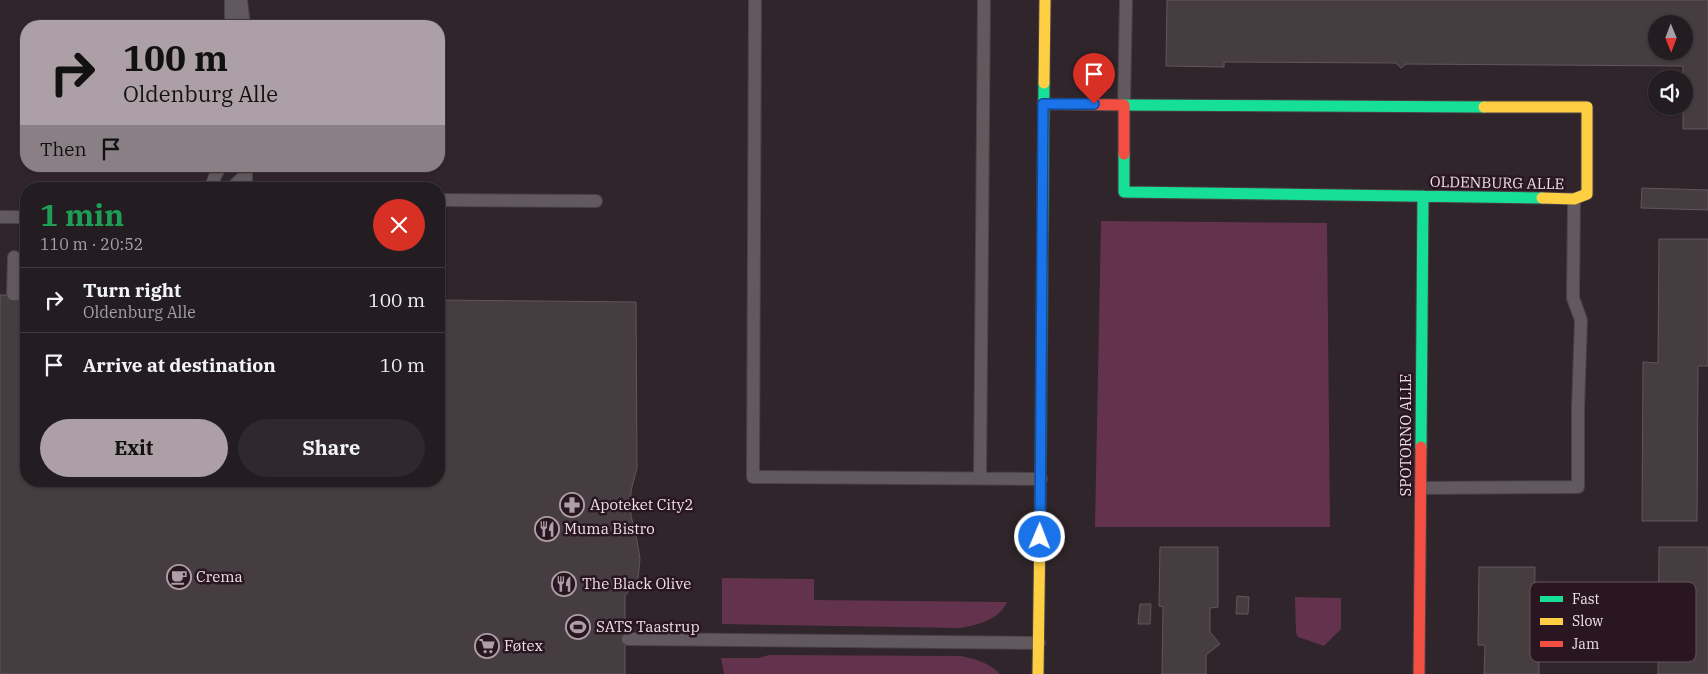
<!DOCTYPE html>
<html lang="en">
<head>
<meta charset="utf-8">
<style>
  body { margin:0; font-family:"IBM Plex Serif",serif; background:#2f292d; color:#f1f3f6; height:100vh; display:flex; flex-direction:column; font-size:19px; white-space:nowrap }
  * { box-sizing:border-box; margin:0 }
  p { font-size:16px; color:#a3a1a5 }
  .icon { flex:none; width:28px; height:28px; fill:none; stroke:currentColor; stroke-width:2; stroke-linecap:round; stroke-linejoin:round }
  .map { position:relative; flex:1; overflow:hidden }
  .panel { position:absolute; left:20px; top:182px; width:425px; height:305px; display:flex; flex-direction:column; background:#231c20; border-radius:20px; box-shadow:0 1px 4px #0004,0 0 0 1px #403a3e }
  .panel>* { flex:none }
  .top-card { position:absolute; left:20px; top:20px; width:425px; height:152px; border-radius:20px; box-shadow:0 1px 4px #0004,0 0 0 1px #403a3e; background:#ac9fa5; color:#111; overflow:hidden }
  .needle { width:32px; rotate:179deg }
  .controls { position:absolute; left:1648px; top:15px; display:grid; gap:10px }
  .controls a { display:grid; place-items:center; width:45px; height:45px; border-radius:50%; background:#231c20; box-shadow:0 1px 4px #0004,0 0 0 1px #403a3e; font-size:25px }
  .pin { position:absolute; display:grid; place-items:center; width:42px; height:42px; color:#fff; margin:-51px -21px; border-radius:50% 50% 50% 0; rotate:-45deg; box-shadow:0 0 5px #0007 }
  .pin .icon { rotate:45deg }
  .me { position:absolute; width:55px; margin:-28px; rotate:1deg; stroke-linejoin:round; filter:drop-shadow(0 0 4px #0008) }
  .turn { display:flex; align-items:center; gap:18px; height:105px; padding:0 20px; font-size:22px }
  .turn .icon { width:65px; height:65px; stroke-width:2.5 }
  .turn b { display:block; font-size:35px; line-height:42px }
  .then { display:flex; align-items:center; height:48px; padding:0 20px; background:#0003; gap:10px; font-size:19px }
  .round { display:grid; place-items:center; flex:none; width:52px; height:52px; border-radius:26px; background:#2f292d }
  .head { display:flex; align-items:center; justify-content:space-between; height:85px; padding:0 20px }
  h1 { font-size:30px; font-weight:700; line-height:38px; color:#1e9e55 }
  .button { display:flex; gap:10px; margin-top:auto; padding:10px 20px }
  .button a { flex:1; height:58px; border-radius:30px; background:#ac9fa5; color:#111; font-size:20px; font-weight:700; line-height:58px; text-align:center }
  .button a+a { background:#2f292d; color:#f1f3f6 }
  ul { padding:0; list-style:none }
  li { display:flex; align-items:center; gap:15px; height:65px; padding:0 20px; border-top:1px solid #403a3e }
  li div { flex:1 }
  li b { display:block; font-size:19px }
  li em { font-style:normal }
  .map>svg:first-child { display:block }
  .green { fill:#63334d }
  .building { fill:#463d41; stroke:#60575c; fill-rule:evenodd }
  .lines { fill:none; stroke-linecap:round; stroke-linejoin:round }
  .lane-casing { stroke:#4a4145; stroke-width:14 }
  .fast-casing { stroke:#4a4145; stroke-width:13 }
  .slow-casing { stroke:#4a4145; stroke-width:13 }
  .jam-casing { stroke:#4a4145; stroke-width:13 }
  .lane { stroke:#61595d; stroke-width:12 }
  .fast { stroke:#16e098; stroke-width:11 }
  .slow { stroke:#ffcf43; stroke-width:11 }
  .jam { stroke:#f24e42; stroke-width:11 }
  .route-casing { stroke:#114b97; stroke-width:12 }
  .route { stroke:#1a73e8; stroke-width:9 }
  .labels { text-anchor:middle; stroke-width:5; stroke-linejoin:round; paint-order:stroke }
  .street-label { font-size:15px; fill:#efe0e7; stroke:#2a1621 }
  .poi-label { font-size:15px; fill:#efe0e7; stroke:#2a1621; text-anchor:start }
  .key { fill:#2a1621; stroke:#65535c; stroke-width:1 }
  .key-label { font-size:14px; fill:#efe0e7 }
</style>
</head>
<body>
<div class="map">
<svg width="1708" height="674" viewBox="0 0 1708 674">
  <rect width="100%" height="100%" fill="#2f252a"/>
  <path class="green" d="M1101,221L1327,223L1330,527H1095Z
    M722,578L814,579V600L1007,602C999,620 978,625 960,628L722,624Z
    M1295,597L1341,598V629L1324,646L1298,637L1296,633Z
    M769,655L961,656C975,659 990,663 1000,674H724L721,658H759Z"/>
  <path class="building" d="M1167,0H1708V129H1683V66L1406,64L1401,68L1396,63L1224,62V67L1166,66ZM1656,24H1684V51H1656Z
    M1642,188L1708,190V210L1641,208Z
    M1659,239H1708V366H1698L1697,521H1642L1643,362L1658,363Z
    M0,295H26V481H439V300L636,302L637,468L631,491V516L636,535L640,559L638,578L625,596V674H0Z
    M1160,547H1218V607L1210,608V632L1220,644L1206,655V674H1162L1163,607L1159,606Z
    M1659,547H1708V674H1658Z
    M1479,567H1535L1534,645H1539V674H1484L1485,645H1478Z
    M1237,596L1249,597L1248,614H1236Z
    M1140,604H1151L1150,624H1138Z"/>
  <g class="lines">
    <defs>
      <path id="lane" d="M241,0L244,26
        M755,0L753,477L1041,479
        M231,26V0
        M1124,105L1126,0
        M246,166V189
        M210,189L216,174L221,166
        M231,189L246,174
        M439,200L596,201
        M0,217H26
        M14,257L13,294H26
        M980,478L984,0
        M1421,488L1578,487V408L1581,320L1573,298L1574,199
        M628,639L1039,643"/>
      <path id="fast" d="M1124,105L1484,107
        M1124,154V192L1542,198
        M1421,447L1423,196
        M1040,524L1044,83"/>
      <path id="slow" d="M1044,83L1045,0
        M1484,107H1587V194L1574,199L1542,198
        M1038,674L1040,524"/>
      <path id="jam" d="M1043,104L1124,105V154
        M1419,674L1421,447"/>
    </defs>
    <use href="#lane" class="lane-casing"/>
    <use href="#fast" class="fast-casing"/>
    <use href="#slow" class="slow-casing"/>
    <use href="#jam" class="jam-casing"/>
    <use href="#lane" class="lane"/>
    <use href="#fast" class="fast"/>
    <use href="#slow" class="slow"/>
    <use href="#jam" class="jam"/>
  </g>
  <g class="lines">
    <defs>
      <path id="route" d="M1040,537L1043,104H1094"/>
    </defs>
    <use href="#route" class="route-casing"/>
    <use href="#route" class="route"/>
  </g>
  <defs>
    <symbol id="pharmacy-ring" viewBox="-11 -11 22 22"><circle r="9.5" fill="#2a1621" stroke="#ac9fa5" stroke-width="1.5"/><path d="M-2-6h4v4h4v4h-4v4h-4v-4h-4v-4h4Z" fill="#ac9fa5"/></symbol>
    <symbol id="restaurant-ring" viewBox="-11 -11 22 22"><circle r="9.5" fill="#2a1621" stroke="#ac9fa5" stroke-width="1.5"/><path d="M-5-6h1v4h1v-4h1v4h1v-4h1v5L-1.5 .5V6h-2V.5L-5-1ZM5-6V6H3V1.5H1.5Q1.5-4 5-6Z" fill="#ac9fa5"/></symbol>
    <symbol id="cafe-ring" viewBox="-11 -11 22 22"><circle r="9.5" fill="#2a1621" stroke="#ac9fa5" stroke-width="1.5"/><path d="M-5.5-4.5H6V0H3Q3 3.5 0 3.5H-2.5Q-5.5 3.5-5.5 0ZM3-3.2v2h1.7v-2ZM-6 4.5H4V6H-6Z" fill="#ac9fa5"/></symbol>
    <symbol id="stadium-ring" viewBox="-11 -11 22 22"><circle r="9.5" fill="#2a1621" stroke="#ac9fa5" stroke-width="1.5"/><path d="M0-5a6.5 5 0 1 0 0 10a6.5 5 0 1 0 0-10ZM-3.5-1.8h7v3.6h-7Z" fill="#ac9fa5"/></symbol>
    <symbol id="supermarket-ring" viewBox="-11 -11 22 22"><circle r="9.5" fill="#2a1621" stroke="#ac9fa5" stroke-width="1.5"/><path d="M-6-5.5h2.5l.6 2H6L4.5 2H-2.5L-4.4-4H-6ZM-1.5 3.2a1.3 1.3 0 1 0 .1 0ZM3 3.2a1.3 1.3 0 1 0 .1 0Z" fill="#ac9fa5"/></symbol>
  </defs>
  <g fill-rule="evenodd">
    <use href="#pharmacy-ring" x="558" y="491" width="28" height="28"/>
    <use href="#restaurant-ring" x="533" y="515" width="28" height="28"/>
    <use href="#cafe-ring" x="165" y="563" width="28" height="28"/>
    <use href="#restaurant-ring" x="550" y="570" width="28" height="28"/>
    <use href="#stadium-ring" x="564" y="613" width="28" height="28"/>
    <use href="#supermarket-ring" x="473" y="632" width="28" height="28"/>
  </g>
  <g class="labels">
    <g class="street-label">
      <text transform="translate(1497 183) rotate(1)" y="5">OLDENBURG ALLE</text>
      <text transform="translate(1406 435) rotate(-90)" y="5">SPOTORNO ALLE</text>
    </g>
    <g class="poi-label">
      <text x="590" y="510">Apoteket City2</text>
      <text x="564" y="534">Muma Bistro</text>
      <text x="196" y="582">Crema</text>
      <text x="582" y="589">The Black Olive</text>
      <text x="596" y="632">SATS Taastrup</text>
      <text x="504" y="651">Føtex</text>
    </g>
  </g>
  <rect x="1530" y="582" width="166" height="80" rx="8" class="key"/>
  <rect x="1540" y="596" width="23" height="6" fill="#16e098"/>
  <rect x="1540" y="618" width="23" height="7" fill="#ffcf43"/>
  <rect x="1540" y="641" width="23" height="6" fill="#f24e42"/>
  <g class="key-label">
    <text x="1572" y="604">Fast</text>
    <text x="1572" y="626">Slow</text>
    <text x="1572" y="649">Jam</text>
  </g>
</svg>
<div class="controls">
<a><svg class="needle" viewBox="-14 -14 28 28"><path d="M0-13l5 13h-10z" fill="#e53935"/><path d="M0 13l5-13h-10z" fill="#a3a1a5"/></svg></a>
<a><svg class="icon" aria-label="sound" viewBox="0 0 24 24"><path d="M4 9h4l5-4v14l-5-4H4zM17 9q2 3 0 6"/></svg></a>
</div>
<div class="pin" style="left:1094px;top:104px;background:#d93025"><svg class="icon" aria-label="arrive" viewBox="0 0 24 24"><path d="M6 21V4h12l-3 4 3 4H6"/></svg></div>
<svg class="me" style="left:1040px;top:537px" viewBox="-20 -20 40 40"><circle r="17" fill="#1a73e8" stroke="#fff" stroke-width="3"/><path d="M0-11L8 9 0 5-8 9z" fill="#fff"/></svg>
<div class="top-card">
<div class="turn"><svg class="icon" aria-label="right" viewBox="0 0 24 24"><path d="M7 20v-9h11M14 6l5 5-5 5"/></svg><div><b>100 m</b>Oldenburg Alle</div></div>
<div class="then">Then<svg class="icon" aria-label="arrive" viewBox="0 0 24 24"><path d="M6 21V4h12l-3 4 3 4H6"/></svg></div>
</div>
<section class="panel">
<div class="head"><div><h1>1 min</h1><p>110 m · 20:52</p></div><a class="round" style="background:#d93025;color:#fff"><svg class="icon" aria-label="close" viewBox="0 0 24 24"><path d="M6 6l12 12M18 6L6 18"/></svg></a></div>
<ul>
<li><svg class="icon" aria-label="right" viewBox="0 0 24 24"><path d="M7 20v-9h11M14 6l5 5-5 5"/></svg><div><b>Turn right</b><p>Oldenburg Alle</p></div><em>100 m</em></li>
<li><svg class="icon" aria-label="arrive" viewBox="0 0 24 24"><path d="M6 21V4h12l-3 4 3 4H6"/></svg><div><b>Arrive at destination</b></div><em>10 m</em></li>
</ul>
<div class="button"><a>Exit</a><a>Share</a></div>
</section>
</div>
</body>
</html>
